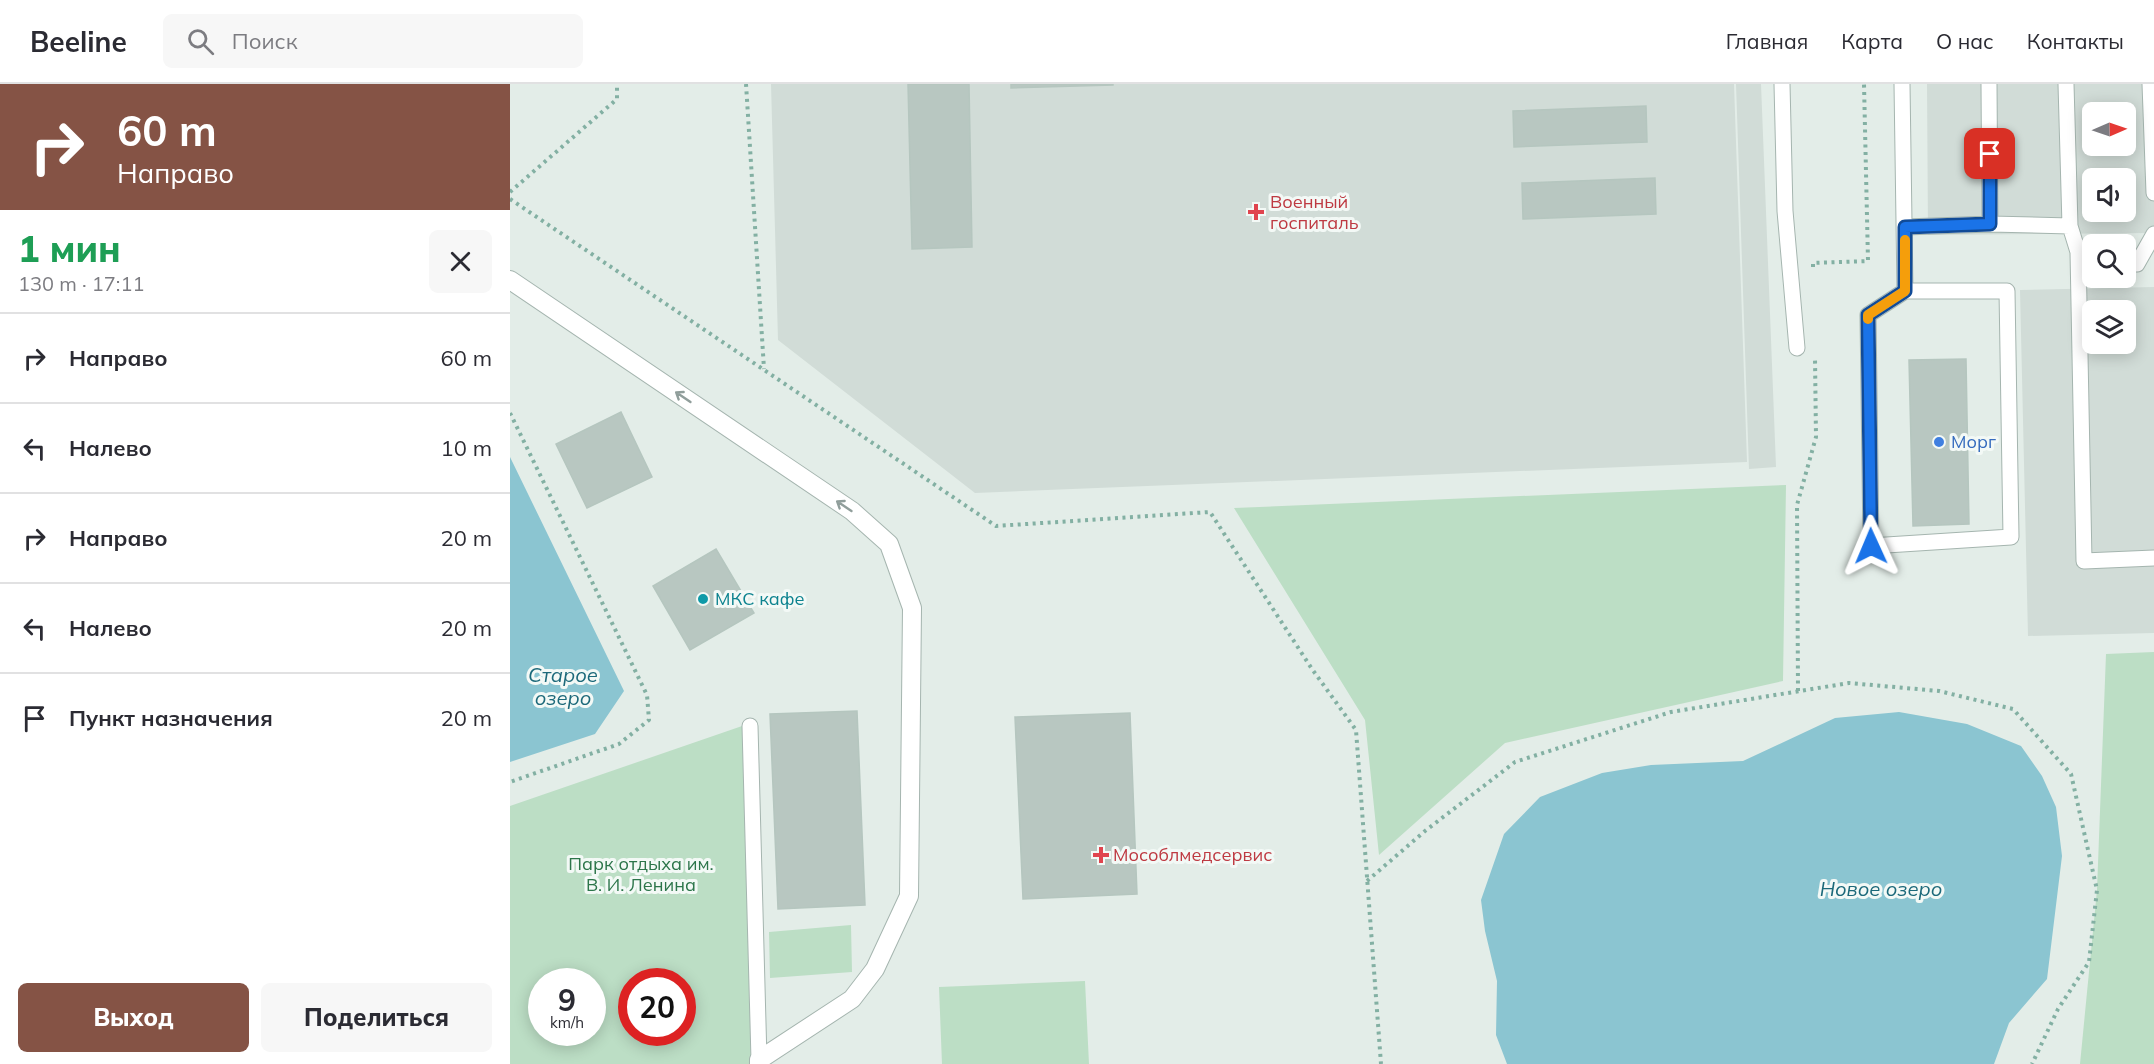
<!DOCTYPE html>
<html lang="ru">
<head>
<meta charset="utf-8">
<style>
  body { margin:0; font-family:Mulish,sans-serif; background:#f7f7f7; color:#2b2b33; height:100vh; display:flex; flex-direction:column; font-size:22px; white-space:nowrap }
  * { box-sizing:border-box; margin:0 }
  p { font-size:20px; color:#7c7c81 }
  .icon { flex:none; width:33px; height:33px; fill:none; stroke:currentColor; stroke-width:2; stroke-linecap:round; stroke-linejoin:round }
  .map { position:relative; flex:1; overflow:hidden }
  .drawer { display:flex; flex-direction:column; background:#fff; width:510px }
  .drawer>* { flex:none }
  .top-card { background:#855345; color:#fff; overflow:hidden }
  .needle { width:39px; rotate:88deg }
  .controls { position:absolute; left:1572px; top:18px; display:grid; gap:12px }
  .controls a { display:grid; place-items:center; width:54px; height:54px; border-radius:9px; background:#fff; box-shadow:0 3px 15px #0003; font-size:30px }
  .speed { position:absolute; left:18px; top:884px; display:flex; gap:12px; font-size:30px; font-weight:700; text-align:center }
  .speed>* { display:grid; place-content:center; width:78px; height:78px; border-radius:50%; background:#fff; box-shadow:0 3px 15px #0003; line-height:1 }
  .speed small { font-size:15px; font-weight:400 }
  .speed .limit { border:9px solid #d22; background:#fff; color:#111 }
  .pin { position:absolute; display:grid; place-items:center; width:51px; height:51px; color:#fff; margin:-26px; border-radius:12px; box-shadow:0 3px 9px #0006 }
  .me { position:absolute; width:66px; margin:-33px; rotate:359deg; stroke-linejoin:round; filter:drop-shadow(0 0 4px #0008) }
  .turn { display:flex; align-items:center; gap:21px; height:126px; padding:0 18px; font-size:27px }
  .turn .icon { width:78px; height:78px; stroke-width:2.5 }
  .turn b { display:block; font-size:42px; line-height:51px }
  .round { display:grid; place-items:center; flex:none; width:63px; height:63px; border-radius:9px; background:#f7f7f7 }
  .headline { display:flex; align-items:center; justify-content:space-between; height:102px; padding:0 18px }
  h1 { font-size:36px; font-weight:800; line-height:45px; color:#1e9e55 }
  .button { display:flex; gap:12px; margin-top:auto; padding:12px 18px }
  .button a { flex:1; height:69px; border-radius:9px; background:#855345; color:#fff; font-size:24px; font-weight:800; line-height:69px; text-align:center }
  .button a+a { background:#f7f7f7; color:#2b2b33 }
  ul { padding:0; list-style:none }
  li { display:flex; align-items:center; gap:18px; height:90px; padding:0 18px; border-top:2px solid #e1e1e2 }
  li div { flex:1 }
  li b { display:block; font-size:22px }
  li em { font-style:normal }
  header { display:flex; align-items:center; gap:36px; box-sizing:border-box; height:84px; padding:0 30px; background:#fff; border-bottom:2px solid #e1e1e2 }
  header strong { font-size:28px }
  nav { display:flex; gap:33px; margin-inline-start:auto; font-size:21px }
  .search { width:420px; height:54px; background:#f7f7f7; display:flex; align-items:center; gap:15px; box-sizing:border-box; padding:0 21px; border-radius:9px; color:#7c7c81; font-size:22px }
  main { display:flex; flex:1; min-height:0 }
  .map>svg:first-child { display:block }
  .built { fill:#d1dcd7; fill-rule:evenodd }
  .green { fill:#bcdec5; fill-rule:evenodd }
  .water { fill:#8bc5d1 }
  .building { fill:#b8c7c1; stroke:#b5c6bf; stroke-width:1.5 }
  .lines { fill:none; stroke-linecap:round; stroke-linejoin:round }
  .lane-casing { stroke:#a5b5af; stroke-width:17 }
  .street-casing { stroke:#a5b5af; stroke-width:20 }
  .path { stroke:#83b0a3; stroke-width:4; stroke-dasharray:3 4.5; stroke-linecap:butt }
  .lane { stroke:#fff; stroke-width:15 }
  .street { stroke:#fff; stroke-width:18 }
  .oneway { stroke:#909e9b }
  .route-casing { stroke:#114b97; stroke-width:15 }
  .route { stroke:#1a73e8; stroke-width:10 }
  .slow { stroke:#f59e0b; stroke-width:10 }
  .health-dot { fill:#e0444e; stroke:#f3f9f6; stroke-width:2 }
  .shop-dot { fill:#3f7fe0; stroke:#f3f9f6; stroke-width:2 }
  .culture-dot { fill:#0f9aa8; stroke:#f3f9f6; stroke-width:2 }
  .labels { text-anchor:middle; stroke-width:6; stroke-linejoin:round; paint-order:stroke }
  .health-label { font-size:18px; fill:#be3a42; stroke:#f3f9f6; text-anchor:start }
  .shop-label { font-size:18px; fill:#366cbe; stroke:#f3f9f6; text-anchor:start }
  .culture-label { font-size:18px; fill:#0d838f; stroke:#f3f9f6; text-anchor:start }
  .park-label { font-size:18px; fill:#2c754a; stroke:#f3f9f6 }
  .water-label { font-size:20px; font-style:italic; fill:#1c697a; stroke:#f3f9f6 }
</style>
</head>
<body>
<header>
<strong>Beeline</strong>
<div class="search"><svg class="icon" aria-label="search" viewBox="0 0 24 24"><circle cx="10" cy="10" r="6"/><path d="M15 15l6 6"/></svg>Поиск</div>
<nav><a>Главная</a><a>Карта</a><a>О нас</a><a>Контакты</a></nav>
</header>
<main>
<section class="drawer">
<div class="top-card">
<div class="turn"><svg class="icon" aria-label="right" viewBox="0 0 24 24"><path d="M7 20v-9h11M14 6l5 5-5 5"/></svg><div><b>60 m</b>Направо</div></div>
</div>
<div class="headline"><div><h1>1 мин</h1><p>130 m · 17:11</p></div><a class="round"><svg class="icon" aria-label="close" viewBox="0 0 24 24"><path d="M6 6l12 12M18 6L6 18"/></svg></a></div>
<ul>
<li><svg class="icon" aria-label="right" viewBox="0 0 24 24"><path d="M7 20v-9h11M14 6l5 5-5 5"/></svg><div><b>Направо</b></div><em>60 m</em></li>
<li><svg class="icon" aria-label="left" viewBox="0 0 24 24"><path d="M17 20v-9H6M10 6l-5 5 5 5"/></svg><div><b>Налево</b></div><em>10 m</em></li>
<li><svg class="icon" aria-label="right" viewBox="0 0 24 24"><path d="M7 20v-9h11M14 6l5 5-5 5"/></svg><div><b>Направо</b></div><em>20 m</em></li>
<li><svg class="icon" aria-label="left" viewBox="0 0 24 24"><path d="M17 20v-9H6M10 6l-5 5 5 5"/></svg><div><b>Налево</b></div><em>20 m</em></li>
<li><svg class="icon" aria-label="arrive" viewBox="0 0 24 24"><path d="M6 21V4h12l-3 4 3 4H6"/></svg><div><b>Пункт назначения</b></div><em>20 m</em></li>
</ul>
<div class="button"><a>Выход</a><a>Поделиться</a></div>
</section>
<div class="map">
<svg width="1644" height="980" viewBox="0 0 1644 980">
  <rect width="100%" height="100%" fill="#e3ede8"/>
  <path class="built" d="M261,0H1224L1237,378L465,409L268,256Z
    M1226,0H1251L1266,383L1239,385Z
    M1417,0H1644V149L1418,151ZM1582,28H1616V62H1582ZM1582,94H1616V128H1582Z
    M1644,203V549L1518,552L1510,206ZM1582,226H1616V260H1582Z"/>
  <path class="green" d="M1276,401L1273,597L995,659L869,771L855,636L724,424Z
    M1644,568V980H1570L1587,806L1596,570Z
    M235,641L241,980H0V722ZM32,897H82V948H32ZM122,897H172V948H122Z
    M341,841L342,888L260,894L259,848Z
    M575,897L579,980H432L429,903Z"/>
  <path class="water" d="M0,373L114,607L85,650L0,678Z
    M1389,628L1457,640L1511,662L1532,692L1546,723L1552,772L1537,895L1499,939L1484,980H997L986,951L987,897L975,847L971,816L994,750L1030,713L1092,689L1141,681L1233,677L1325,634Z"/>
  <path class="building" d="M398,0H459L462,163L402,165Z
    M501,0H603V1L501,4Z
    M1136,22L1137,58L1004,63L1003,27Z
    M1145,94L1146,130L1013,135L1012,99Z
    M1456,275L1459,440L1403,442L1399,276Z
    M111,328L142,393L77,424L46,360Z
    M206,465L244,529L180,566L143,502Z
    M347,627L355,821L268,825L260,630Z
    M620,629L627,810L513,815L505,633Z"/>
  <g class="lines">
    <defs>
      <path id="lane" d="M1272,0L1275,127L1287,264
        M1392,0L1395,207
        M1479,0L1480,140
        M1556,0L1560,142
        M1640,0L1644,109
        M1395,143L1480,140L1560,142L1568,168L1582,178
        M1568,168L1574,477L1644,474
        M1616,179L1627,180L1644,150
        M1395,207H1497L1501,453L1361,462L1358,231Z
        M240,642L249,976"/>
      <path id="street" d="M0,196L342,427L379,460L402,524L399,812L365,885L342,915L249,976V980"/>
    </defs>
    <use href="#lane" class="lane-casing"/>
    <use href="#street" class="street-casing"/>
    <path class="path" d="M236,0L254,285
      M0,108L107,15V0
      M0,115L486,442L700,428L802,585L846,646L871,980
      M1303,183V179L1358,177L1354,0
      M0,329L137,611L139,636L109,660L0,698
      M1288,607L1287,421L1306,353L1305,274
      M857,797L915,747L1005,678L1161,628L1339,599L1429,607L1503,625L1561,690L1587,806L1579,878L1548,925L1522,980"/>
    <use href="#lane" class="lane"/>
    <use href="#street" class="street"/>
  </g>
  <defs><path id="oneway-shaft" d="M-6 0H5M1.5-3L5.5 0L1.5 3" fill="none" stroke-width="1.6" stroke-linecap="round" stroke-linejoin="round" transform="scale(1.5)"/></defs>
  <g class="oneway">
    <use href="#oneway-shaft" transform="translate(173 313) rotate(-146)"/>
    <use href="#oneway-shaft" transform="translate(334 422) rotate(-146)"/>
  </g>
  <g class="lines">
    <defs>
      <path id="route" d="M1361,462L1358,231L1395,207V143L1480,140V70"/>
    </defs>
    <use href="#route" class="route-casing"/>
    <use href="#route" class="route"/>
    <path class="slow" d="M1358,235V231L1395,207V156"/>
  </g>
  <g class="health-dot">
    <path d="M743 119h6v6h6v6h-6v6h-6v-6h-6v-6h6z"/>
    <path d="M588 762h6v6h6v6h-6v6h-6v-6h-6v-6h6z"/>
  </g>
  <circle class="shop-dot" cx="1429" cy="358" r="6"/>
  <circle class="culture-dot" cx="193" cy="515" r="6"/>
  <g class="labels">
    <g class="health-label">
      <text x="760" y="124">Военный<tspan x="760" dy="21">госпиталь</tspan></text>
      <text x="603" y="777">Мособлмедсервис</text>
    </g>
    <g class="shop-label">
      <text x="1441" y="364">Морг</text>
    </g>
    <g class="culture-label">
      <text x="205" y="521">МКС кафе</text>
    </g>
    <g class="park-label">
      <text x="131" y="786">Парк отдыха им.<tspan x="131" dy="21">В. И. Ленина</tspan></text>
    </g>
    <g class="water-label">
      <text x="53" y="598">Старое<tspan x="53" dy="23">озеро</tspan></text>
      <text x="1371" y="812">Новое озеро</text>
    </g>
  </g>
</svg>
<div class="controls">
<a><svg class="needle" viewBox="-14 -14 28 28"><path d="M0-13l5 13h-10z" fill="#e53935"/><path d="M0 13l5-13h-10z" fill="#7c7c81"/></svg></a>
<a><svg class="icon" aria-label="sound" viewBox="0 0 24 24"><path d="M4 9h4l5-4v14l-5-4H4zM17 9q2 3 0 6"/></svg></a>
<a><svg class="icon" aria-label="search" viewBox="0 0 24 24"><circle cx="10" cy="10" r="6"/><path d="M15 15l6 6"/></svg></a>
<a><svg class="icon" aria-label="layers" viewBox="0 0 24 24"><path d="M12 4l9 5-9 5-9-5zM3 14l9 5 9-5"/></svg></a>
</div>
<div class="speed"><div>9<small>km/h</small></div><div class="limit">20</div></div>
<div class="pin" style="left:1480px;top:70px;background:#d93025"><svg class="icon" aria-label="arrive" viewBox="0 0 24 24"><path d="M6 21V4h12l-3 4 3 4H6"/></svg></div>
<svg class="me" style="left:1361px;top:462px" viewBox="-20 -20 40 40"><path d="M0-17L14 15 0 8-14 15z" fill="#1a73e8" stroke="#fff" stroke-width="4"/></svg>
</div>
</main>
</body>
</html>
